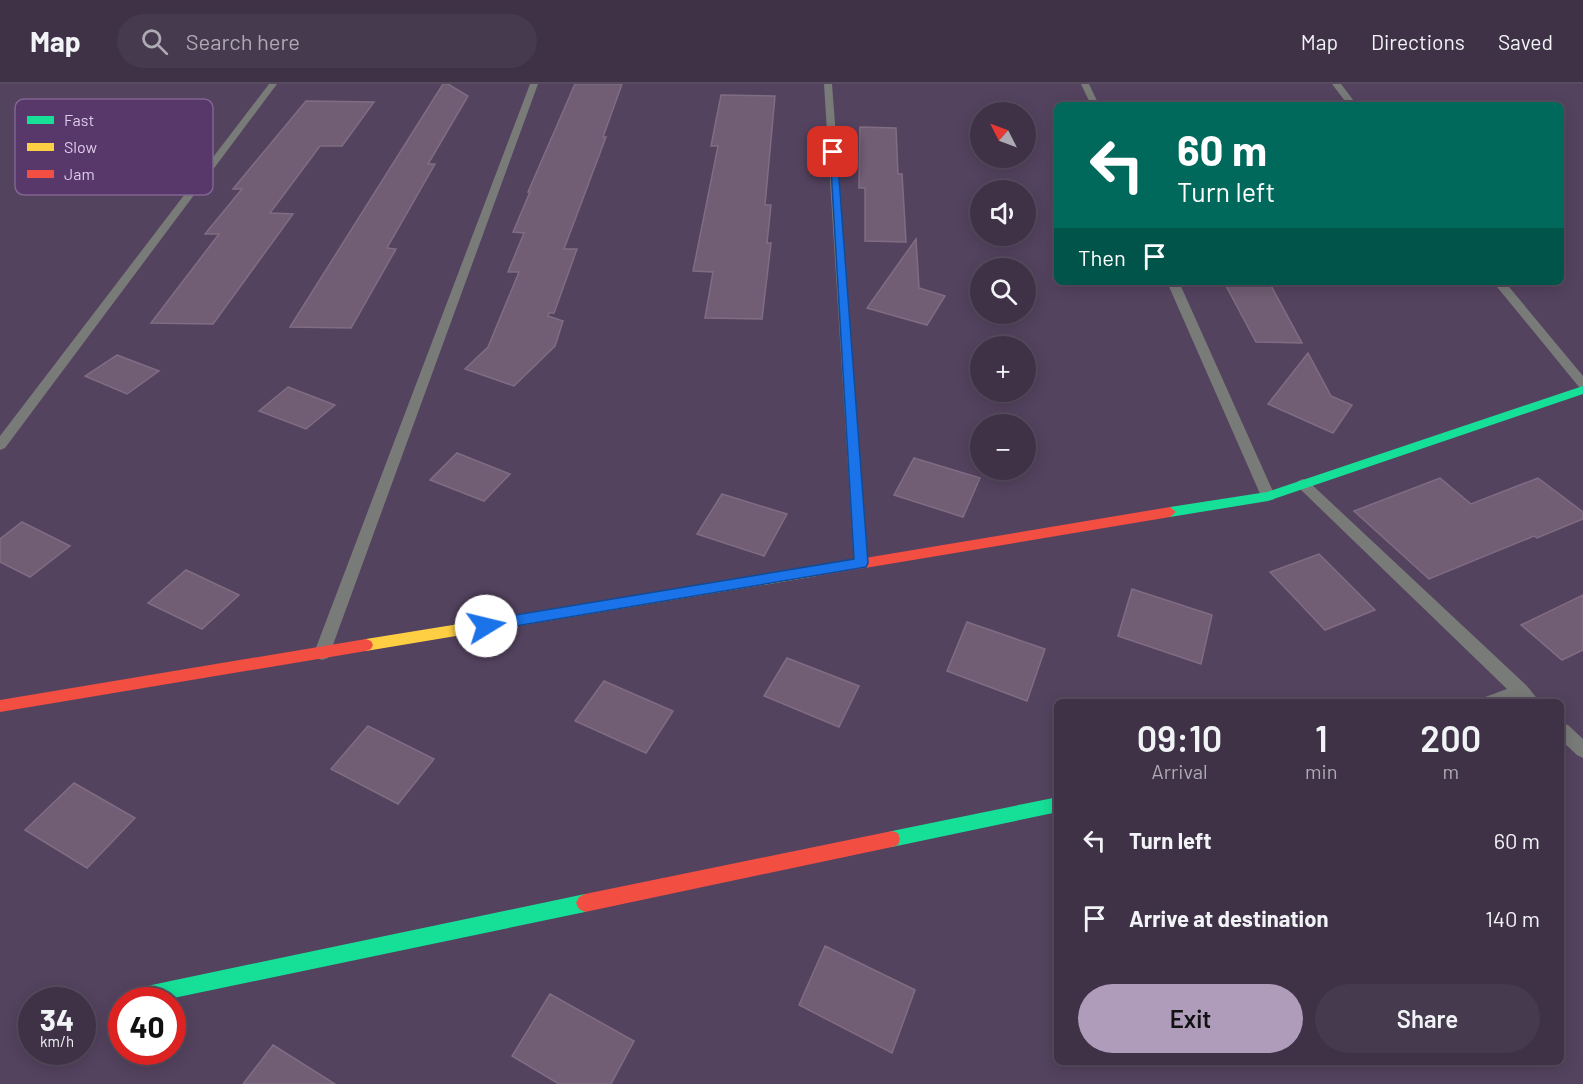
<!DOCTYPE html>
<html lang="en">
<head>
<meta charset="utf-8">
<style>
  body { margin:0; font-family:Barlow,sans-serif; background:#463a4e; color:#f1f3f6; height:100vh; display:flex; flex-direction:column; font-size:22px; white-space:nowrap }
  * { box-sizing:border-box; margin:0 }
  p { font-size:20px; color:#adaab4 }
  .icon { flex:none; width:33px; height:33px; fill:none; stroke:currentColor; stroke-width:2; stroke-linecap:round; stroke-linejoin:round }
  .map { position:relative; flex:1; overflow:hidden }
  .sheet { position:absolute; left:1054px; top:615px; width:510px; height:366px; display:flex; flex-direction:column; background:#3f3247; border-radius:9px; box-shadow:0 3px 15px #0003,0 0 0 2px #584d60 }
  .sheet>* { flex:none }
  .guide { position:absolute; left:1054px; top:18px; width:510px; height:183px; border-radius:9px; box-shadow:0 3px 15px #0003,0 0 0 2px #584d60; background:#00695c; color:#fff; overflow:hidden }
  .needle { width:39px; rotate:312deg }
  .fabs { position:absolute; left:970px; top:18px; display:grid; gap:12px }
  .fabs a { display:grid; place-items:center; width:66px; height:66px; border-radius:50%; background:#3f3247; box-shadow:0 3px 15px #0003,0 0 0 2px #584d60; font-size:30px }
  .speed { position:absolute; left:18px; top:903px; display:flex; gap:12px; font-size:30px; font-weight:700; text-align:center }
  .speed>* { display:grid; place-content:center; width:78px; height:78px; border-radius:50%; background:#3f3247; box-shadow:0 3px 15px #0003,0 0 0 2px #584d60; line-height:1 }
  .speed small { font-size:15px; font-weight:400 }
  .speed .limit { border:9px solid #d22; background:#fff; color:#111 }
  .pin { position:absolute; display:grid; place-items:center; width:51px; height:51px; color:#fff; margin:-26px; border-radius:12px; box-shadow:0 3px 9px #0006 }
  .me { position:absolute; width:66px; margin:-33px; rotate:81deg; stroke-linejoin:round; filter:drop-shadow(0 0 4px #0008) }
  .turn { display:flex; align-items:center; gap:21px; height:126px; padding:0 24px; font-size:27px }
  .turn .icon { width:78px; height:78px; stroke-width:2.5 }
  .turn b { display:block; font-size:42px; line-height:51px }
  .then { display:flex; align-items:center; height:57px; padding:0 24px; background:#0003; gap:12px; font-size:22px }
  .eta { display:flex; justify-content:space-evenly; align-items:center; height:102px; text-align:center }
  .eta b { font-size:36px; font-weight:600; line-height:42px }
  .primary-button { display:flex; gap:12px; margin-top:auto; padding:12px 24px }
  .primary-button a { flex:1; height:69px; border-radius:36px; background:#ae9cba; color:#111; font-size:24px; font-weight:600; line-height:69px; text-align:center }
  .primary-button a+a { background:#463a4e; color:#f1f3f6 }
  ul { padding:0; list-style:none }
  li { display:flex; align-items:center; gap:18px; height:78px; padding:0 24px }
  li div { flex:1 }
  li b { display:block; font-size:22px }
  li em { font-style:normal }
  header { display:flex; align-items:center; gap:36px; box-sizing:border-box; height:84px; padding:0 30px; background:#3f3247; border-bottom:2px solid #584d60 }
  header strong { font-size:28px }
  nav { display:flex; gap:33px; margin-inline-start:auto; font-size:21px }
  .search { width:420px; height:54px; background:#463a4e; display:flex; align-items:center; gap:15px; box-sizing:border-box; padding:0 21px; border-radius:33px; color:#adaab4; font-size:22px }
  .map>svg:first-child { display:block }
  .building { fill:#715d74; stroke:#806d83; stroke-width:1.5 }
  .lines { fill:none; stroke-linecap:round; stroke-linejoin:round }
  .street { fill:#797b79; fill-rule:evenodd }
  .fast { fill:#16e098; fill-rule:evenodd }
  .slow { fill:#ffcf43; fill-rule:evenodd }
  .jam { fill:#f24e42; fill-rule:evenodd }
  .route { fill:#1a73e8; stroke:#114b97; stroke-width:1.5 }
  .key { fill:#58376b; stroke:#806491; stroke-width:1.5 }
  .key-label { font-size:16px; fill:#dfcceb }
</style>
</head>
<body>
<header>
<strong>Map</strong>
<div class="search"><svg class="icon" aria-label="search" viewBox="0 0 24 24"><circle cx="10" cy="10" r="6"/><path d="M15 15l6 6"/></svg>Search here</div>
<nav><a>Map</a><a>Directions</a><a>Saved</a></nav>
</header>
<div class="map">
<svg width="1583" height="1000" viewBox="0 0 1583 1000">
  <rect width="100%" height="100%" fill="#54435f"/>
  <path class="building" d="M443,0H448L468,12L428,80H435L387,164L396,165L351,244L290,243Z
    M575,0H622L603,53H606L564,165H577L554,229H549L548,232L563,237L555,262L514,302L465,285L488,263L519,188H508L524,149L513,148L530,108H528Z
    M721,11L775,12L765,121H771L767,159H771L762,235L705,234L713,188L693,187L718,62H711Z
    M306,17L374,18L342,62H320L270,129L293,130L213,240L151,239L219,150H205L242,105H233Z
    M860,43L896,44L898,90H902L906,158L865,157V104H859Z
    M916,155L919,204L945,212L927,241L867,224Z
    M1224,198H1269L1302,259L1256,258Z
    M1308,269L1331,312L1352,321L1333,349L1268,320Z
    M117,271L159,287L127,310L85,292Z
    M288,303L335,321L306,345L259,327Z
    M457,369L510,390L484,417L430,396Z
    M914,374L980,394L963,433L894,411Z
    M1440,394L1471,420L1538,394L1583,428V435L1537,454L1534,452L1429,495L1354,427Z
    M722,410L787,430L764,472L697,450Z
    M22,438L70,462L30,493L0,478V455Z
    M1319,470L1375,526L1325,546L1270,488Z
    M186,486L239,511L202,545L148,519Z
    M1132,505L1212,531L1201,580L1118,552Z
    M1583,511V566L1562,576L1521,541Z
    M967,538L1045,565L1027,617L947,587Z
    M787,574L859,602L839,643L764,612Z
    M604,597L673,627L646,669L575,637Z
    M368,642L434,675L398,720L331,685Z
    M74,699L135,734L87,784L25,746Z
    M825,862L915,906L892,969L799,921Z
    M550,910L634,957L611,1000H559L512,972Z
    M273,961L335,1000H243Z"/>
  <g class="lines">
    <path class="street" d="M269,0H277L5,364L0,366V352Z
      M530,0H538L330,569L328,574L322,576L316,574L314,569Z
      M824,0H832L868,479L866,483H856L854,479Z
      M1081,0H1089L1099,21H1091Z
      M1332,0H1341L1357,21H1348Z
      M1167,198H1179L1275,412L1273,416H1263L1261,412Z
      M1493,198H1505L1583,292V304L1579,303Z
      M1303,395L1308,397L1527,602L1540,618H1521L1518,615L1511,618H1483L1485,613L1507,605L1298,403L1296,400L1298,397Z
      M1562,639L1568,641L1583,655V674L1577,671L1562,657Z"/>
    <path class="fast" d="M1583,302V310L1268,417L1170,433L1164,428L1170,423L1267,408Z
      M1058,713V728L892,763L886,761L884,755L886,749L892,747Z
      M585,810L591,813L594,819L591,825L585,828L164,916H140L138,911L141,905L147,902Z"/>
    <path class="slow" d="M811,483L816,484L818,488L816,492L811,493L366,567L361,565L359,561L361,557L366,555Z"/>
    <path class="jam" d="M1170,423L1176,428L1170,433L811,493L806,492L804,488L806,484L811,483Z
      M366,555L371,557L373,561L371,565L366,567L0,628V616Z
      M892,747L898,749L900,755L898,761L892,763L585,828L579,825L576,819L579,813L585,810Z"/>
  </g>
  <path class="route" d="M830,67L837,68L868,479L866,483L486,547L481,546L479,542L481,538L486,536L854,475Z"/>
  <rect x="15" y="15" width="198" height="96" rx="9" class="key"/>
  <rect x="27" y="32" width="27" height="8" fill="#16e098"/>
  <rect x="27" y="59" width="27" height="8" fill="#ffcf43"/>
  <rect x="27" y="86" width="27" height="8" fill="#f24e42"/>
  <g class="key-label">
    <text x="64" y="42">Fast</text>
    <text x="64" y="69">Slow</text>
    <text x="64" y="96">Jam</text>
  </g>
</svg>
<div class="fabs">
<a><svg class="needle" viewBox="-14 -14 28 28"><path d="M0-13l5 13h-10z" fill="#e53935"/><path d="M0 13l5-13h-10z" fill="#adaab4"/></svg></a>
<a><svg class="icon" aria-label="sound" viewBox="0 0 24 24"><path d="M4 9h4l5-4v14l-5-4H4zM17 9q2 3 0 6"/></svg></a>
<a><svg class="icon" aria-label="search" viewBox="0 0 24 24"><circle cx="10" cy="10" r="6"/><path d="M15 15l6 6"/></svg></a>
<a>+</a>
<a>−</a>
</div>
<div class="speed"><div>34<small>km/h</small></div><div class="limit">40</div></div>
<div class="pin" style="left:833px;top:68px;background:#d93025"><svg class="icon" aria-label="arrive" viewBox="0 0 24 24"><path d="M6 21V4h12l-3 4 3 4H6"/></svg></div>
<svg class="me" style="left:486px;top:542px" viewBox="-20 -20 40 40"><circle r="19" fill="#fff"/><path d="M0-13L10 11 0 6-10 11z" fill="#1a73e8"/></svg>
<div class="guide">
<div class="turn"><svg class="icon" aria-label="left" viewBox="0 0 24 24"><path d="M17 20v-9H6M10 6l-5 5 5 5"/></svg><div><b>60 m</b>Turn left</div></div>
<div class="then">Then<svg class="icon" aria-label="arrive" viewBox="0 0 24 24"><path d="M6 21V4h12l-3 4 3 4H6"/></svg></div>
</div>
<section class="sheet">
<div class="eta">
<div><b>09:10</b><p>Arrival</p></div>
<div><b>1</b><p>min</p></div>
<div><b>200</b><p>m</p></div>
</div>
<ul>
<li><svg class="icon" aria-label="left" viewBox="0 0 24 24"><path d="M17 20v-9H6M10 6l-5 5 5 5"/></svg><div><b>Turn left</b></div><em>60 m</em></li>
<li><svg class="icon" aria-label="arrive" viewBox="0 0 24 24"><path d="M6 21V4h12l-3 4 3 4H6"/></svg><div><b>Arrive at destination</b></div><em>140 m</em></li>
</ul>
<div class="primary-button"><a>Exit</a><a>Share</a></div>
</section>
</div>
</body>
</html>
